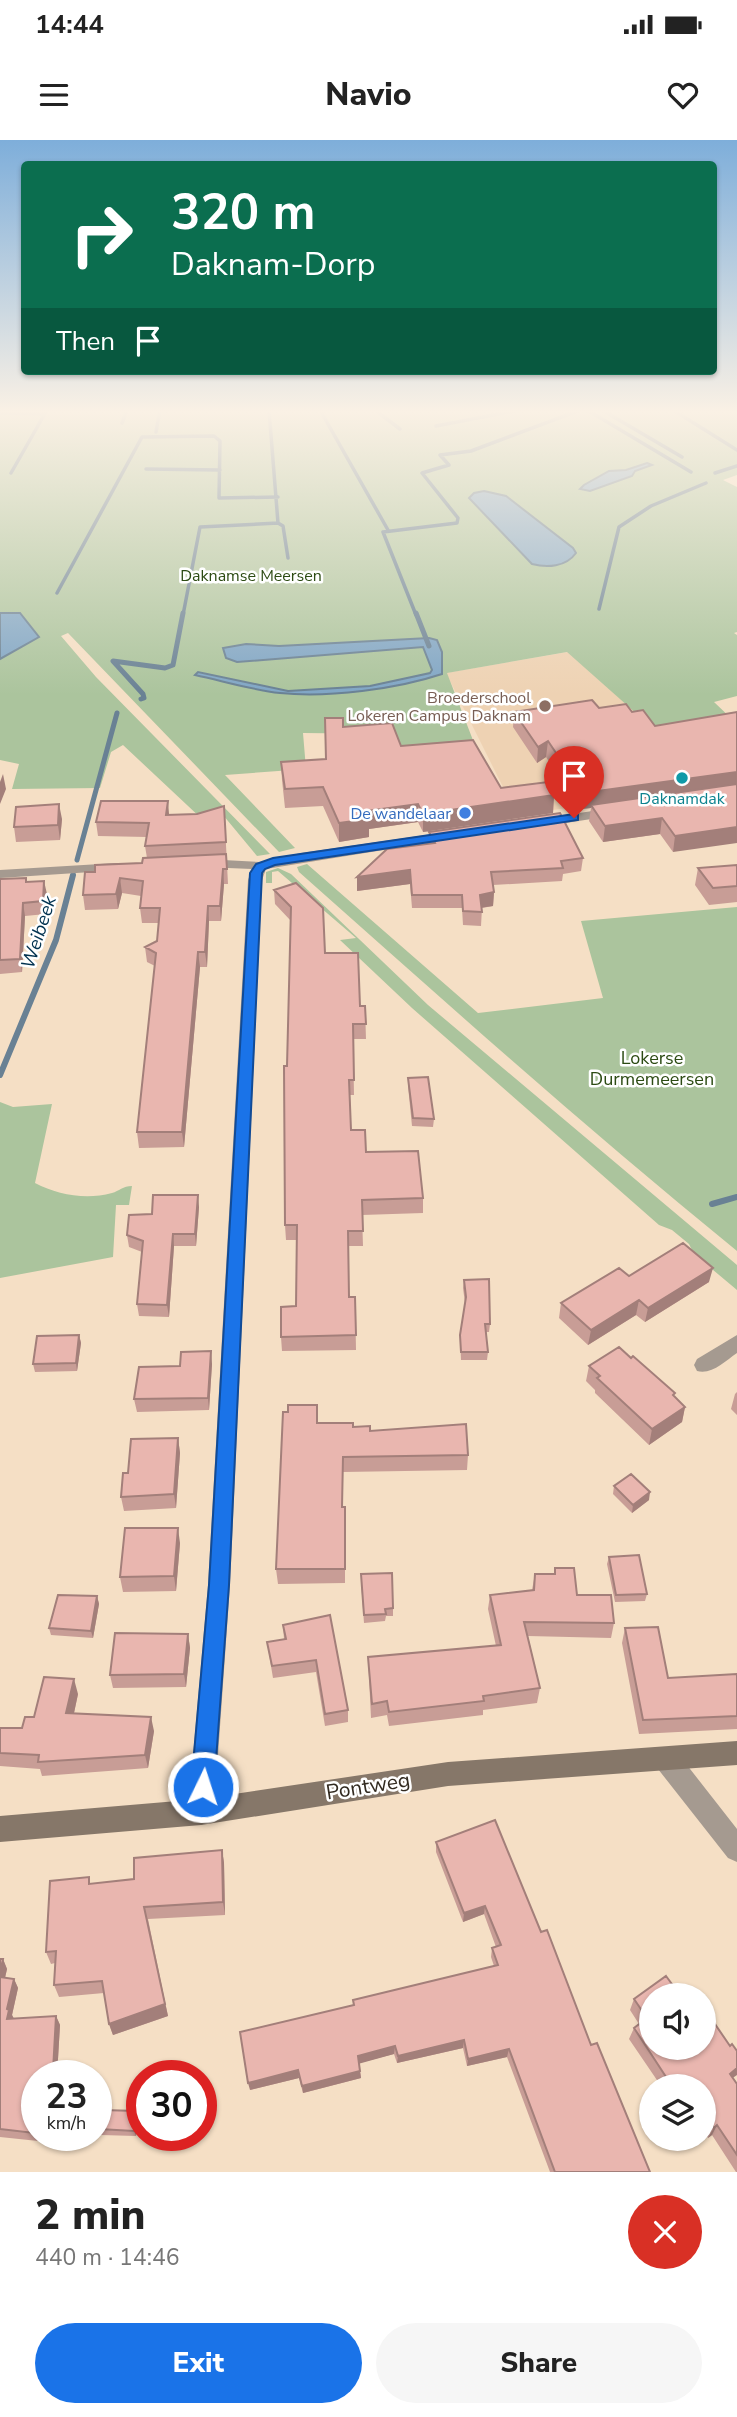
<!DOCTYPE html>
<html lang="en">
<head>
<meta charset="utf-8">
<style>
  body { margin:0; font-family:"Nunito Sans",sans-serif; background:#f6f6f6; color:#222; height:100vh; display:flex; flex-direction:column; font-size:26px; white-space:nowrap }
  * { box-sizing:border-box; margin:0 }
  p { font-size:23px; color:#767676 }
  .icon { flex:none; width:38px; height:38px; fill:none; stroke:currentColor; stroke-width:2; stroke-linecap:round; stroke-linejoin:round }
  .map { position:relative; height:2032px; overflow:hidden }
  .side { display:flex; flex-direction:column; background:#fff; flex:1 }
  .side>* { flex:none }
  .guide { position:absolute; left:21px; top:21px; width:696px; height:214px; border-radius:7px; box-shadow:0 2px 5px #0004; background:#0b6e4f; color:#fff; overflow:hidden }
  .fabs { position:absolute; left:639px; top:1843px; display:grid; gap:14px }
  .fabs a { display:grid; place-items:center; width:77px; height:77px; border-radius:50%; background:#fff; box-shadow:0 2px 5px #0004; font-size:35px }
  .speed { position:absolute; left:21px; top:1920px; display:flex; gap:14px; font-size:35px; font-weight:700; text-align:center }
  .speed>* { display:grid; place-content:center; width:91px; height:91px; border-radius:50%; background:#fff; box-shadow:0 2px 5px #0004; line-height:1 }
  .speed small { font-size:18px; font-weight:400 }
  .speed .limit { border:10px solid #d22; background:#fff; color:#111 }
  .pin { position:absolute; display:grid; place-items:center; width:60px; height:60px; color:#fff; margin:-72px -30px; border-radius:50% 50% 50% 0; rotate:-45deg; box-shadow:0 0 7px #0007 }
  .pin .icon { rotate:45deg }
  .me { position:absolute; width:77px; margin:-38px; rotate:4deg; stroke-linejoin:round; filter:drop-shadow(0 0 5px #0008) }
  .turn { display:flex; align-items:center; gap:24px; height:147px; padding:0 35px; font-size:32px }
  .turn .icon { width:91px; height:91px; stroke-width:2.5 }
  .turn b { display:block; font-size:49px; line-height:60px }
  .then { display:flex; align-items:center; height:66px; padding:0 35px; background:#0003; gap:14px; font-size:26px }
  .round { display:grid; place-items:center; flex:none; width:74px; height:74px; border-radius:37px; background:#f6f6f6 }
  .headline { display:flex; align-items:center; justify-content:space-between; height:119px; padding:0 35px }
  h1 { font-size:42px; font-weight:800; line-height:52px }
  .cta { display:flex; gap:14px; margin-top:auto; padding:14px 35px }
  .cta a { flex:1; height:80px; border-radius:42px; background:#1a73e8; color:#fff; font-size:28px; font-weight:800; line-height:80px; text-align:center }
  .cta a+a { background:#f6f6f6; color:#222 }
  .status { display:flex; justify-content:space-between; align-items:center; height:49px; padding:0 35px; background:#fff; direction:ltr }
  .status svg { height:19px; fill:currentColor }
  header { display:flex; justify-content:space-between; align-items:center; height:91px; padding:0 35px; background:#fff; font-size:32px; font-weight:800 }
  .map>svg:first-child { display:block }
  .built { fill:#eed2b3 }
  .green { fill:#abc49d }
  .water { fill:#80a6c5; stroke:#698194; stroke-width:2 }
  .lines { fill:none; stroke-linecap:round; stroke-linejoin:round }
  .stream-far2 { stroke:#698194; stroke-width:3.5 }
  .stream-far1 { stroke:#698194; stroke-width:5 }
  .stream { stroke:#698194; stroke-width:6 }
  .street { fill:#a59a90; fill-rule:evenodd }
  .secondary { fill:#867769; fill-rule:evenodd }
  .wall { fill:#c89d96 }
  .shaded-wall { fill:#a37f7a }
  .building { fill:#e9b6af; stroke:#a37f7a; stroke-width:2 }
  .route { fill:#1a73e8; stroke:#114b97; stroke-width:2 }
  .education-dot { fill:#8d6e63; stroke:#fff; stroke-width:2.5 }
  .culture-dot { fill:#0f9aa8; stroke:#fff; stroke-width:2.5 }
  .shop-dot { fill:#3f7fe0; stroke:#fff; stroke-width:2.5 }
  .labels { text-anchor:middle; stroke-width:5; stroke-linejoin:round; paint-order:stroke }
  .far-park-label { font-size:16px; fill:#2c4b13; stroke:#fff }
  .far-education-label { font-size:16px; fill:#785e54; stroke:#fff; text-anchor:end }
  .far-culture-label { font-size:16px; fill:#0d838f; stroke:#fff }
  .far-shop-label { font-size:16px; fill:#366cbe; stroke:#fff; text-anchor:end }
  .park-label { font-size:18px; fill:#2c4b13; stroke:#fff }
  .water-label { font-size:19px; font-style:italic; fill:#00314f; stroke:#fff }
  .near-street-label { font-size:21px; fill:#322a20; stroke:#fff }
</style>
</head>
<body>
<div class="status"><b>14:44</b><svg viewBox="0 0 49 12"><path d="M0 12V9h3v3zM5 12V6h3v6zM10 12V3h3v9zM15 12V0h3v12zM26 1h20v11H26zM47 4h2v5h-2z"/></svg></div>
<header><svg class="icon" aria-label="menu" viewBox="0 0 24 24"><path d="M4 6h16M4 12h16M4 18h16"/></svg>Navio<svg class="icon" aria-label="heart" viewBox="0 0 24 24"><path d="M12 20l-8-8c-3-5 5-10 8-4 3-6 11-1 8 4z"/></svg></header>
<div class="map">
<svg width="737" height="2032" viewBox="0 0 737 2032">
  <rect width="100%" height="100%" fill="#f5dfc5"/>
  <path class="built" d="M568,512L665,599L674,653L517,675L446,533Z"/>
  <path class="green" d="M0,270H737V335L723,340L737,347V492L734,493L737,495V556L714,562L735,582L665,599L567,512L447,533L476,608L400,615L391,594L303,593L306,629L225,635L295,708L279,712L68,493L61,496L96,537L270,714L257,716L223,675L203,680L123,605L111,612L100,648L12,649L19,624L0,620V519L39,497L20,474L0,473Z
    M307,724L478,873L603,858L581,781L737,767V1111C587,989 443,860 299,732L297,727Z
    M278,728L291,734L428,865L737,1125V1150L694,1114L689,1104L672,1090L659,1085L412,868L340,800L356,798L278,731L272,732V743H266V732Z
    M0,962L13,967L52,964L35,1043C58,1055 86,1060 112,1053C119,1051 123,1046 132,1046L129,1065H116L113,1117L0,1138Z"/>
  <path class="water" d="M647,323L652,325L635,331L632,336L590,351L580,349L584,345L609,331L626,330Z
    M484,351L506,356L573,408L576,413C566,427 547,428 532,424L469,358L474,353Z
    M0,473H20L39,497L0,519Z
    M429,498L437,500L442,512V534C397,549 328,558 280,553C252,550 223,541 195,535L198,532L288,551L370,546L430,533L432,530L423,507L237,522L226,518L223,508L246,504L279,506Z"/>
  <g class="lines">
    <path class="stream-far2" d="M320,270L388,390
      M375,270L400,289
      M587,270L691,332
      M602,270L682,317
      M673,270L737,310
      M0,273L45,274
      M122,283L127,270
      M436,286L519,270
      M156,292L160,270
      M146,329L220,330
      M11,333L47,270
      M715,333L737,326
      M278,383L283,386L288,418
      M57,453L142,297L214,296L220,301L219,358L278,357
      M599,469L619,387L651,366L706,343
      M183,475L200,387L278,383L269,270
      M416,475L383,392L457,383L458,378L422,333L449,325L440,315L471,311L580,270"/>
    <path class="stream-far1" d="M416,473L429,506
      M141,559L144,558L143,554L113,521L165,528L173,525L183,473
      M77,720L117,573"/>
    <path class="stream" d="M0,935L56,800L73,735
      M712,1064L737,1057"/>
    <path class="street" d="M612,668L619,672L617,675L540,687L533,683L540,679Z
      M453,691L458,692V698L266,729L262,740L230,1445L214,1672L210,1681L201,1685L192,1681L188,1672L208,1445L248,740L252,729L204,727L197,723L204,719L260,722L301,713Z
      M117,723L124,727L122,730L0,738V730Z
      M737,1195V1213C725,1221 712,1235 697,1231L694,1225L697,1219Z
      M667,1608L676,1611L737,1689V1722L728,1718L658,1629L655,1620L658,1611Z"/>
    <path class="secondary" d="M737,1601V1625L448,1646L201,1685L0,1702V1676L201,1659L448,1622Z"/>
  </g>
  <path class="wall" d="M599,568L632,572L655,586L737,572L673,712L660,694L603,702L589,681L591,668L581,669L546,617L537,623L513,587L514,572Z
    M343,587L401,606L501,648L554,655L553,673L423,692L418,682L369,689V697L339,702L323,666L285,668L282,640L281,622L326,619Z
    M224,666L228,744H224L221,781H209L207,827H200L184,1007L139,1008L137,992L155,826L147,822L145,807L157,801L159,783H142L140,768L141,756L122,753L118,769L85,770L83,755L95,732L142,723L147,718L145,706L147,697L98,696L96,682L169,675L197,674Z
    M62,679L60,700L16,702L14,687Z
    M429,692L583,718L581,731L563,734L562,741L493,745L494,752L493,766L482,768L481,786L463,785L462,768H412L410,744L357,751L429,704Z
    M737,725V762L709,765L695,745L698,728Z
    M0,739L27,742L47,754L46,774L25,776L22,832L0,834Z
    M296,743L325,813L360,866H365L366,899H353L354,955H350L351,990L366,1012L423,1058V1073L362,1075L363,1106H348L349,1157H355L356,1210L282,1211L281,1197L296,1166L297,1100H286L285,1085L287,926L291,781L275,764L274,750Z
    M408,938L434,979L433,987L412,986L408,946Z
    M199,1067L196,1106H174L169,1177L139,1176L137,1164L142,1112L129,1107L127,1095L152,1074Z
    M629,1136L709,1142L645,1182L636,1175L588,1205L559,1178L561,1163Z
    M464,1140L490,1184L489,1192H486L488,1212L487,1220H461L460,1195L465,1163L463,1148Z
    M79,1195L81,1203L77,1231L35,1232L33,1224Z
    M212,1224L209,1270L137,1272L134,1259Z
    M589,1226L674,1256L685,1267L682,1282L649,1305L595,1253V1250L586,1241Z
    M737,1252V1275L731,1269L735,1254Z
    M318,1283L353,1287L468,1315L467,1330L343,1332V1367H345V1443L278,1444L276,1429Z
    M178,1298L180,1313L176,1368L124,1371L121,1357L128,1333Z
    M614,1346L649,1360L632,1373L613,1354Z
    M180,1403L176,1451L123,1452L120,1437Z
    M609,1417L647,1454L645,1461L615,1462L607,1424Z
    M555,1428L577,1455L614,1483L611,1498L528,1496L540,1548L537,1563L483,1570V1575L389,1586L387,1575L371,1578L368,1517L496,1506L488,1469L490,1455L532,1450L535,1434H554Z
    M361,1442L393,1468V1476H386L385,1481L364,1483Z
    M97,1456L99,1464L93,1498L51,1495L49,1488Z
    M330,1475L348,1570V1582L325,1586L316,1532L273,1538L267,1502L284,1499L283,1485Z
    M625,1488L668,1538L737,1534V1589L639,1594L622,1503Z
    M188,1494L190,1508L186,1547L113,1548L110,1535Z
    M78,1554L74,1573L154,1591L148,1628L42,1636L40,1629L0,1626V1588H22L34,1577Z
    M436,1702L541,1792L591,1905L650,2032H550L507,1917L467,1926L463,1908L397,1923L394,1914L359,1923L361,1938L303,1953L299,1938L250,1950L353,1865V1860L494,1826L491,1817L492,1808L496,1807L484,1774L463,1782L436,1712Z
    M222,1710L224,1723L225,1775L148,1779L168,1876L113,1895L109,1884L104,1853L59,1857L54,1845L55,1823L51,1824L46,1812L91,1744L134,1739Z
    M0,1819H3L7,1829L5,1838L14,1839L18,1848L12,1875L14,1879L56,1876L60,1885L57,1936H37V1995H39L38,2001L0,1997Z
    M634,1859L733,1938L737,1944V2032H736L712,1995L708,1998L704,1990V1946H661L629,1899L634,1888L639,1884L630,1870Z
    M139,1976L136,1996L101,1995L99,1989Z"/>
  <path class="shaded-wall" d="M548,601L546,617L537,623L538,607Z
    M737,632V647L591,665V668L581,669L583,653Z
    M3,634L6,649L0,664V642Z
    M554,655L553,673L423,692V674Z
    M168,661L169,674L167,689L166,675Z
    M59,664L62,679L60,700L58,685Z
    M418,664V682L369,689V697L339,702V683L366,671Z
    M662,678L660,694L603,702L605,686Z
    M737,687V703L673,712L675,696Z
    M223,729L224,744L221,781L220,766Z
    M410,730V744L357,751V737Z
    M120,738L122,753L118,769L116,754Z
    M44,741L47,754L46,774L43,761Z
    M494,752L493,766L479,768L480,755Z
    M23,763L25,776L22,832L20,819Z
    M208,766L209,781L207,827L205,812Z
    M198,812L200,827L184,1007L182,992Z
    M198,1055L199,1067L196,1106L195,1094Z
    M173,1094L174,1106L169,1177L167,1165Z
    M713,1128L709,1142L645,1182L648,1168Z
    M639,1160L636,1175L588,1205L591,1190Z
    M79,1195L81,1203L77,1231L76,1223Z
    M211,1211L212,1224L209,1270L208,1258Z
    M685,1267L682,1282L649,1305L652,1289Z
    M178,1298L180,1313L176,1368L174,1354Z
    M650,1352L649,1360L632,1373L633,1365Z
    M178,1388L180,1403L176,1451L174,1436Z
    M97,1456L99,1464L93,1498L91,1491Z
    M188,1494L190,1508L186,1547L184,1534Z
    M74,1539L78,1554L71,1587L66,1573Z
    M151,1577L154,1591L148,1628L145,1615Z
    M222,1710L224,1723L225,1775L223,1762Z
    M485,1766L484,1774L463,1782L464,1773Z
    M144,1767L168,1876L113,1895L109,1884Z
    M3,1819L7,1829L3,1846L0,1839V1832Z
    M14,1839L18,1848L12,1875L14,1879H7V1869Z
    M56,1876L60,1885L57,1936H55L53,1931Z
    M464,1900L463,1908L397,1923L398,1916Z
    M395,1906L394,1914L358,1924V1916Z
    M509,1909L507,1917L467,1926L468,1919Z
    M737,1928V1935L724,1944L730,1934Z
    M298,1930L299,1938L250,1950L248,1943Z
    M360,1931L361,1938L303,1953L302,1946Z
    M137,1971L139,1976L136,1996L134,1991Z
    M37,1978V1995H39L38,2001L34,1993Z
    M717,1985L712,1995L708,1998L714,1988Z"/>
  <path class="building" d="M592,560L599,568L626,564L632,572L643,570L655,586L737,572V632L583,653L548,601L538,607L514,572Z
    M325,578H343V587L392,583L401,606L473,600L501,648L548,642L554,655L423,674L418,664L366,671L369,679L339,683L323,647L285,649L281,622L326,619Z
    M737,644V687L675,696L662,678L605,686L591,665Z
    M101,661H168L166,675L197,674L224,666L226,702L145,706L149,683L96,682Z
    M59,664L58,685L14,687L16,667Z
    M560,673L583,718L561,721L563,728L491,732L494,752L480,755L482,772L463,771L462,755H412L410,730L357,737L387,709L435,703L429,692Z
    M226,714L227,729H223L220,766H208L205,812H198L182,992H137L156,813L145,807L157,801L160,768H140L143,741L120,738L116,754L83,755L85,732H95V725L142,723L143,718Z
    M737,725V746L713,748L698,728Z
    M26,738V742L44,741L43,761L23,763L20,819L0,820V739Z
    M296,743L323,768L325,813H358L360,866H365L366,884H353L354,940H349L351,990H365L366,1012L418,1011L423,1058L362,1060L363,1091H348L349,1157H355L356,1195L281,1197V1167L296,1166L297,1085H285L284,926H287L291,767L274,750Z
    M428,937L434,979L413,978L408,938Z
    M153,1055H198L195,1094H173L167,1165L137,1164L143,1101L127,1095L129,1075L152,1074Z
    M683,1103L713,1128L648,1168L639,1160L591,1190L561,1163L619,1128L629,1136Z
    M489,1139L490,1184H485L488,1212H461L460,1195L466,1157L464,1140Z
    M79,1195L76,1223L33,1224L37,1196Z
    M619,1207L631,1218L633,1216L675,1253L673,1255L685,1267L652,1289L597,1238L600,1236L589,1226Z
    M211,1211L208,1258L134,1259L139,1227L180,1226L181,1212Z
    M288,1265H317V1283H353V1287L370,1286V1291L466,1284L468,1315L343,1317L342,1367H345V1429H276L283,1272H288Z
    M178,1298L174,1354L121,1357L123,1333H128L131,1299Z
    M631,1334L650,1352L633,1365L614,1346Z
    M125,1388H178L174,1436L120,1437Z
    M639,1415L647,1454L616,1455L609,1417Z
    M555,1428H574L577,1455H611L614,1483L524,1482L540,1548L483,1556L484,1561L389,1572L387,1561L372,1564L368,1517L501,1505L490,1455L534,1450L535,1434H555Z
    M392,1433L393,1468L385,1469L386,1474L364,1475L361,1434Z
    M58,1455L97,1456L91,1491L49,1488Z
    M330,1475L348,1570L325,1574L316,1520L272,1526L267,1502L286,1499L283,1485Z
    M658,1487L668,1538L737,1534V1576L643,1580L625,1488Z
    M115,1493L188,1494L184,1534L110,1535Z
    M44,1537L74,1539L66,1573L151,1577L145,1615L38,1622L39,1615L0,1613V1588H22L25,1577H34Z
    M495,1680L541,1792L547,1790L591,1905L597,1903L650,2032H555L509,1909L468,1919L464,1900L398,1916L395,1906L358,1916L360,1931L302,1946L298,1930L248,1943L240,1892L354,1865L353,1860L498,1825L492,1808L501,1805L485,1766L464,1773L436,1702Z
    M222,1710L223,1762L144,1767L165,1864L109,1884L102,1841L54,1845L56,1811L46,1812L50,1741L89,1737V1744L134,1739V1718Z
    M0,1819H3L0,1832Z
    M666,1836L680,1855H651V1908H704V1868L730,1906L732,1904L737,1911V1928L730,1934L737,1944V2015L717,1985L714,1988L704,1972V1946H672L634,1888L647,1878L634,1859Z
    M0,1837L14,1839L7,1869L9,1870L7,1879L56,1876L53,1931H47L46,1936H37V1978L34,1993L0,1989Z
    M690,1848L695,1855H681Z
    M102,1970L137,1971L134,1991L99,1989Z"/>
  <linearGradient id="sky" x2="0" y2="1"><stop stop-color="#7eaeda"/><stop offset="0.49" stop-color="#faf1e5"/><stop offset="1" stop-color="#faf1e5" stop-opacity="0"/></linearGradient>
  <rect width="737" height="555" fill="url(#sky)"/>
  <path class="route" d="M574,674L578,675V680L275,725L265,729L262,733L229,1445L214,1647L211,1655L203,1658L195,1655L191,1647L209,1445L250,733L256,724L273,718Z"/>
  <circle class="education-dot" cx="545" cy="566" r="7"/>
  <circle class="culture-dot" cx="682" cy="638" r="7"/>
  <circle class="shop-dot" cx="465" cy="673" r="7"/>
  <g class="labels">
    <g class="far-park-label">
      <text x="251" y="441">Daknamse Meersen</text>
    </g>
    <g class="far-education-label">
      <text x="531" y="563">Broederschool<tspan x="531" dy="18">Lokeren Campus Daknam</tspan></text>
    </g>
    <g class="far-culture-label">
      <text x="682" y="664">Daknamdak</text>
    </g>
    <g class="far-shop-label">
      <text x="451" y="679">De wandelaar</text>
    </g>
    <g class="park-label">
      <text x="652" y="924">Lokerse<tspan x="652" dy="21">Durmemeersen</tspan></text>
    </g>
    <g class="water-label">
      <text transform="translate(38 792) rotate(-72)" y="7">Weibeek</text>
    </g>
    <g class="near-street-label">
      <text transform="translate(368 1646) rotate(-9)" y="7">Pontweg</text>
    </g>
  </g>
</svg>
<div class="fabs">
<a><svg class="icon" aria-label="sound" viewBox="0 0 24 24"><path d="M4 9h4l5-4v14l-5-4H4zM17 9q2 3 0 6"/></svg></a>
<a><svg class="icon" aria-label="layers" viewBox="0 0 24 24"><path d="M12 4l9 5-9 5-9-5zM3 14l9 5 9-5"/></svg></a>
</div>
<div class="speed"><div>23<small>km/h</small></div><div class="limit">30</div></div>
<div class="pin" style="left:574px;top:678px;background:#d93025"><svg class="icon" aria-label="arrive" viewBox="0 0 24 24"><path d="M6 21V4h12l-3 4 3 4H6"/></svg></div>
<svg class="me" style="left:203px;top:1647px" viewBox="-20 -20 40 40"><circle r="17" fill="#1a73e8" stroke="#fff" stroke-width="3"/><path d="M0-11L8 9 0 5-8 9z" fill="#fff"/></svg>
<div class="guide">
<div class="turn"><svg class="icon" aria-label="right" viewBox="0 0 24 24"><path d="M7 20v-9h11M14 6l5 5-5 5"/></svg><div><b>320 m</b>Daknam-Dorp</div></div>
<div class="then">Then<svg class="icon" aria-label="arrive" viewBox="0 0 24 24"><path d="M6 21V4h12l-3 4 3 4H6"/></svg></div>
</div>
</div>
<section class="side">
<div class="headline"><div><h1>2 min</h1><p>440 m · 14:46</p></div><a class="round" style="background:#d93025;color:#fff"><svg class="icon" aria-label="close" viewBox="0 0 24 24"><path d="M6 6l12 12M18 6L6 18"/></svg></a></div>
<div class="cta"><a>Exit</a><a>Share</a></div>
</section>
</body>
</html>
